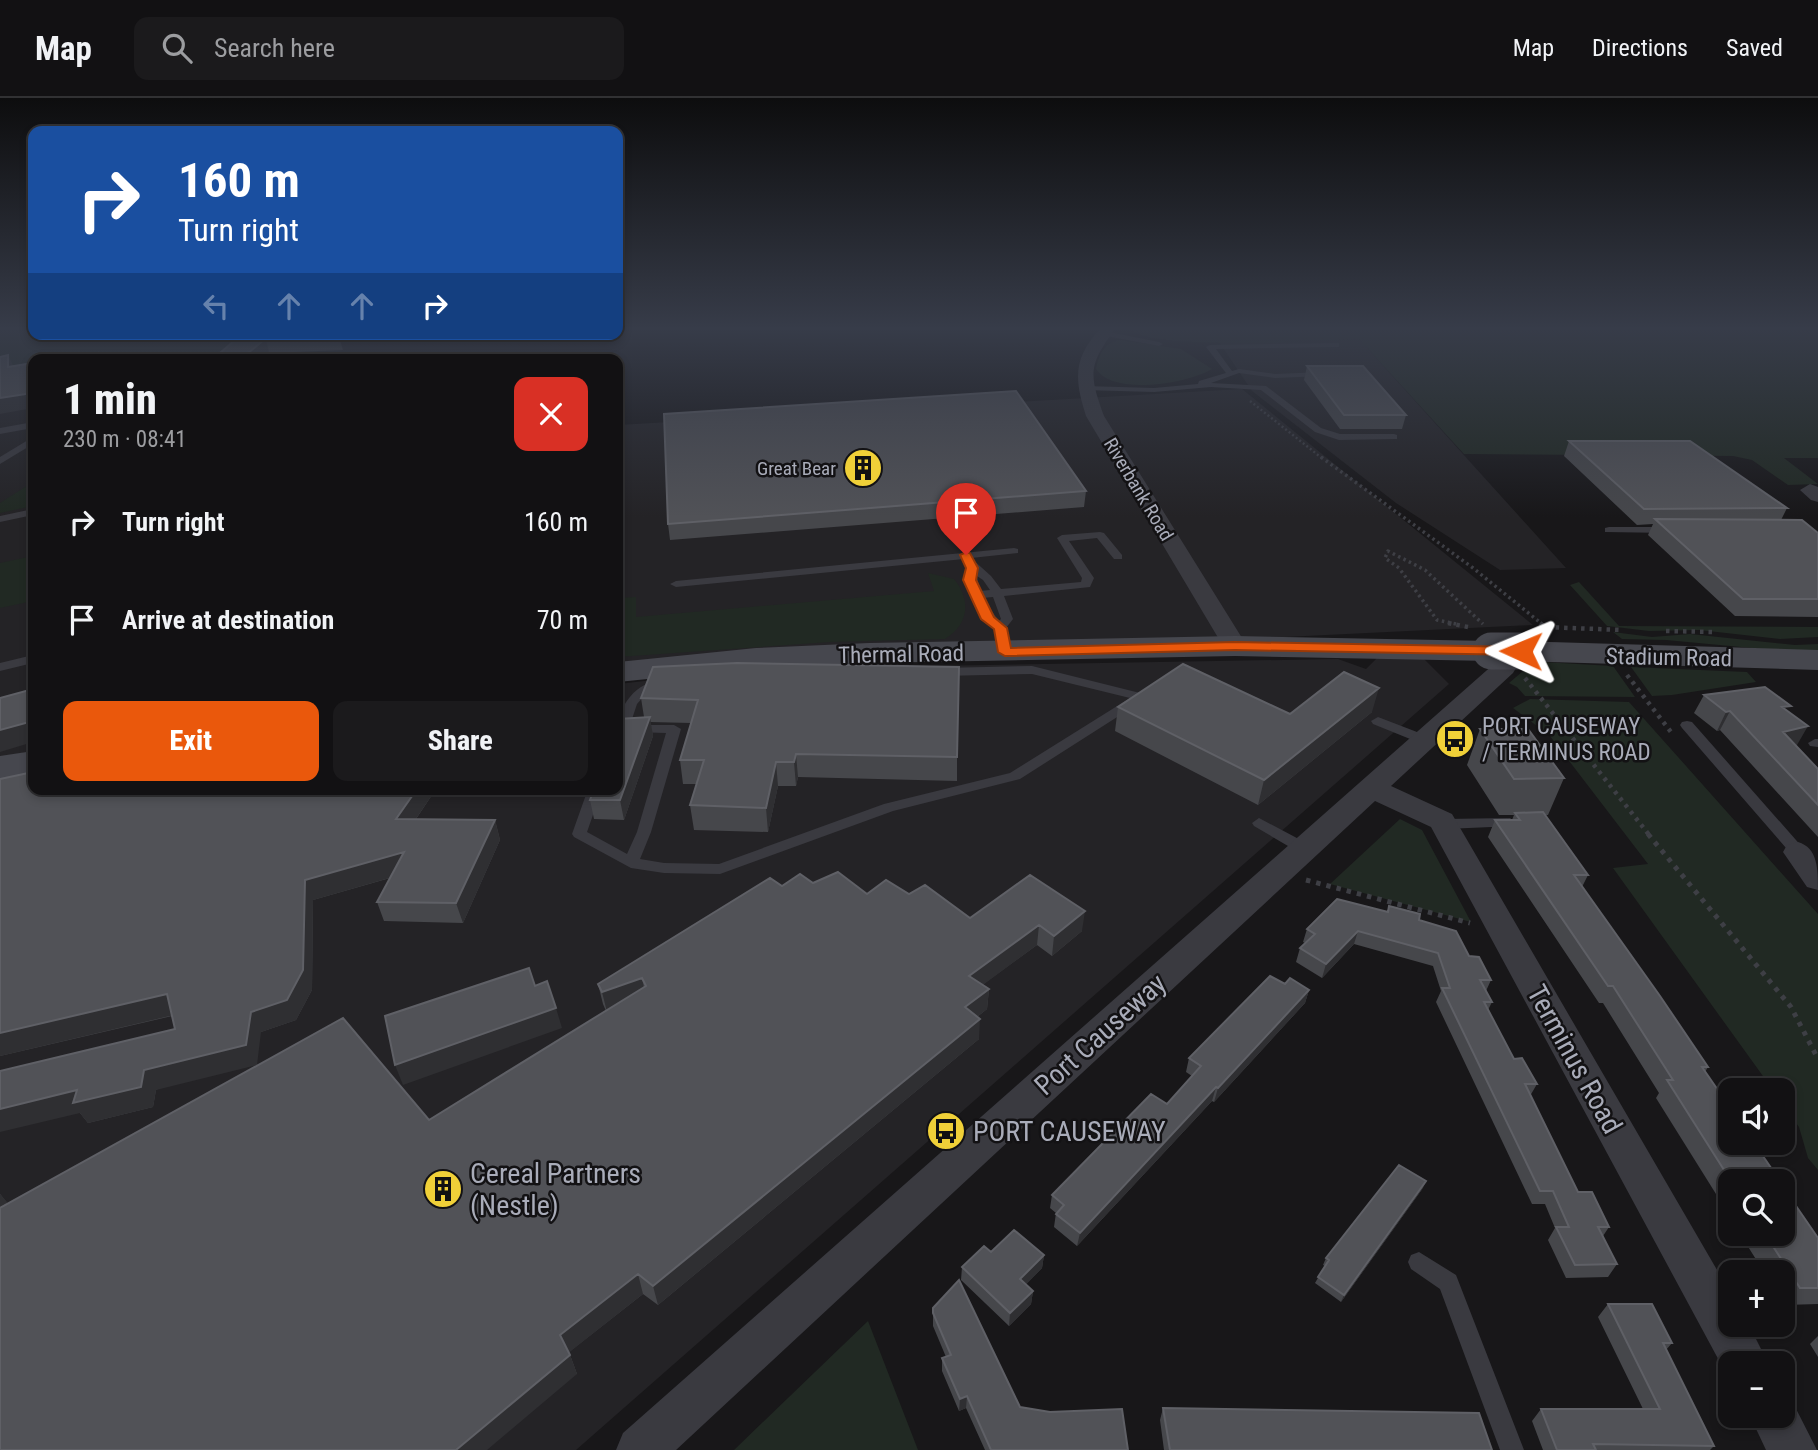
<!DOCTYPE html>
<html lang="en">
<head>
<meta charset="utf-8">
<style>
  body { margin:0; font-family:"Roboto Condensed",sans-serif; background:#1b1a1c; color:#f1f3f6; height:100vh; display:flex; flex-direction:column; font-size:26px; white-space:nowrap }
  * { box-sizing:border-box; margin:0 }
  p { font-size:23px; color:#9c9da0 }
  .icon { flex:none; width:38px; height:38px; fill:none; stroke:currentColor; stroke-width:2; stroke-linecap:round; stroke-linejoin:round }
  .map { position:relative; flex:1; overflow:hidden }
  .drawer { position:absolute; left:28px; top:256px; width:595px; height:441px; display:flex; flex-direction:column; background:#121113; border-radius:14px; box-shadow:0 4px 10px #0003,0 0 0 2px #313133 }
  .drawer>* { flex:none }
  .guide { position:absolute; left:28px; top:28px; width:595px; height:214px; border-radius:14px; box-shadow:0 4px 10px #0003,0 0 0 2px #313133; background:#1a4fa0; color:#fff; overflow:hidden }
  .fabs { position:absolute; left:1718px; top:980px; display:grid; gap:14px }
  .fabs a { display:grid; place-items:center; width:77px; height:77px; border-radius:14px; background:#121113; box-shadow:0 4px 10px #0003,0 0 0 2px #313133; font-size:35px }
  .pin { position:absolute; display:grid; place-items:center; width:60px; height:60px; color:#fff; margin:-72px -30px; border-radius:50% 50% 50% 0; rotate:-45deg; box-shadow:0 0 7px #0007 }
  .pin .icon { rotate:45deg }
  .me { position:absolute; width:77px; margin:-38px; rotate:271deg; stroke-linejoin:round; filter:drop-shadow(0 0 5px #0008) }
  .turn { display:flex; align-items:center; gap:24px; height:147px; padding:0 35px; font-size:32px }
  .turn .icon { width:91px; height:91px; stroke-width:2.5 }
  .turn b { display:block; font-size:49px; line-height:60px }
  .lanes { display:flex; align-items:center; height:66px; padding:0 35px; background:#0003; justify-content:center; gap:35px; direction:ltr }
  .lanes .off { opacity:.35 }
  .round { display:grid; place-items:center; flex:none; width:74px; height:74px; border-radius:14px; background:#1b1a1c }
  .overview { display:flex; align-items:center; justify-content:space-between; height:119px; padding:0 35px }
  h1 { font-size:42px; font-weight:800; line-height:52px }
  .action { display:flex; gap:14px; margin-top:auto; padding:14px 35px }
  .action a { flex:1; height:80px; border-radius:14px; background:#ea580c; color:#fff; font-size:28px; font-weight:800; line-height:80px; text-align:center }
  .action a+a { background:#1b1a1c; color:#f1f3f6 }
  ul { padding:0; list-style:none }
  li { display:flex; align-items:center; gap:21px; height:98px; padding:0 35px }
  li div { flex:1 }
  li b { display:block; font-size:26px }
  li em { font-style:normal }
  header { display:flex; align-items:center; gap:42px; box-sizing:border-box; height:98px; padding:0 35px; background:#121113; border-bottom:2px solid #313133 }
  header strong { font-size:33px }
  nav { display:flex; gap:38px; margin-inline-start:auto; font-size:24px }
  .search { width:490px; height:63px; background:#1b1a1c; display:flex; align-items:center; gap:18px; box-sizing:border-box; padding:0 24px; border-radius:14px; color:#9c9da0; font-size:26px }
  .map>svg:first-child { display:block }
  .built { fill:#242326 }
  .green { fill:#212923 }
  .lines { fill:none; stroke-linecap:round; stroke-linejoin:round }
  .path-far3 { stroke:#3e3f45; stroke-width:2.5; stroke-dasharray:2 2.5; stroke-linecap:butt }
  .path-far2 { stroke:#3e3f45; stroke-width:3.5; stroke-dasharray:2.5 3.5; stroke-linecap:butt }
  .path-far1 { stroke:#3e3f45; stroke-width:4.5; stroke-dasharray:3.5 5; stroke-linecap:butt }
  .path { stroke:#3e3f45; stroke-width:5; stroke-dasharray:4.5 6; stroke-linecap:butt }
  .lane { fill:#3a3a40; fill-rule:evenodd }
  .street { fill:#3a3a40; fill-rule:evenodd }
  .secondary { fill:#46474e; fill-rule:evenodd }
  .secondary-bridge { stroke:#46474e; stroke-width:37 }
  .wall { fill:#46474b }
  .shaded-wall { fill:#2f2f32 }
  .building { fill:#515257; stroke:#5f6066; stroke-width:2 }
  .route { fill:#ea580c; stroke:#983908; stroke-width:2 }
  .labels { text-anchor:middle; stroke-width:5; stroke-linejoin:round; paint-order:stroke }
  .far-poi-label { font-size:19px; fill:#a9acb9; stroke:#131214; text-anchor:end }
  .far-street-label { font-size:19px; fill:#a9acb9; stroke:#131214 }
  .street-label { font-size:23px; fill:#a9acb9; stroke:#131214 }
  .poi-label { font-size:23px; fill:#a9acb9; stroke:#131214; text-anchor:start }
  .near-street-label { font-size:28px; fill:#a9acb9; stroke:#131214 }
  .near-poi-label { font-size:28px; fill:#a9acb9; stroke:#131214; text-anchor:start }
</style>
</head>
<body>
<header>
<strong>Map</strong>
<div class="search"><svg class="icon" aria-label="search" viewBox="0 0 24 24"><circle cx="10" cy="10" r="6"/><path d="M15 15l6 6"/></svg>Search here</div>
<nav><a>Map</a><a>Directions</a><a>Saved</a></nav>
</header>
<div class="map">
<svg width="1818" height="1352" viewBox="0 0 1818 1352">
  <rect width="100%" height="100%" fill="#181719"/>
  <path class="built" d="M1359,241L1566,470L1500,472L1396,405L1252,293L1219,244Z
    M33,265V653L0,659V271Z
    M1242,291L1533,527L618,571V327Z
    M1377,560H1423L1449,586L576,1352H0V688L33,691H618V586L750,571L1338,561L1366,571Z"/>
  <path class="green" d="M0,230H33V236H264L220,261H33V266L0,271Z
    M1129,230H1818V360H1784L1818,386L1788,387L1752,362L1733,358L1464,356L1359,241C1321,242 1148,254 1129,230Z
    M1120,242L1181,251L1212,271C1187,286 1114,298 1096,271C1099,256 1105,244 1120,242Z
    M33,384V408L0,415V405Z
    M33,458V503L0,510V465Z
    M928,475L954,481C972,503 968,527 945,541L830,544L618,559V500L636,499V519L934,493Z
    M1579,484L1619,528L1818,529V539L1780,541L1699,532L1649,533L1607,528L1570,487Z
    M1613,534L1652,539L1690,536L1795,547L1818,546V552H1773L1666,542L1622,541Z
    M1542,564L1613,568L1635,599L1525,598L1517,589L1509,585L1530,567Z
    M1631,569L1747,574L1756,584L1672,597L1652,598Z
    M1530,601L1629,604L1818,816V1072L1808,1060L1799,1029L1783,1007V992H1773L1613,770L1648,766L1550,638L1513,610Z
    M1400,721L1422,732L1471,824L1330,786Z
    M868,1223L918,1352H734Z"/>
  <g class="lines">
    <path class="path-far3" d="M1250,303L1323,361"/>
    <path class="path-far2" d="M1321,359L1473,470L1542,526
      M1456,526L1437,522L1399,470L1385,460L1388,453L1425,472L1483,526"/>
    <path class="path-far1" d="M1448,525L1468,529
      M1540,525L1545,529L1622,532
      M1666,533L1713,534
      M1627,577L1671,634
      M1525,580L1650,738"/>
    <path class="path" d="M1648,736L1791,909L1818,961
      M1306,782L1470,825"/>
    <path class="lane" d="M1104,233L1159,244L1163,246L1159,248L1101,237Z
      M1339,245V249H1336L1216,251L1232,273L1239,271L1275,276L1323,274L1327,276L1323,278L1275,280L1239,275L1211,285L1266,288L1321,330L1340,336H1394L1397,337V341L1339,342L1315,334L1261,292L1211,289L1154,294L1084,292L1080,290L1084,288L1154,290L1198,286L1199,283L1226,275L1206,249L1210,247Z
      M33,324V330L0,336V330Z
      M33,339V346L0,366V359Z
      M33,411V417L0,424V418Z
      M1609,429H1670L1675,432L1670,435L1605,434V430Z
      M1100,434L1104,435L1122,457V461H1114L1097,440L1069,443L1094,480L1090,489L1004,498L1013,521L1006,530L1011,554L1005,558L999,554L994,531L979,514L969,495L966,478L967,469L963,463L964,461L676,489L670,486L676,483L1014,450L1018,451V455L971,460L991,478L1001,491L1081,484L1082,480L1057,440L1062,437ZM977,478L983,482L990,492L980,493ZM993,499L1001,521L999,523L982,500Z
      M33,557V565L0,573V565Z
      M1032,568L1144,596L1145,599L1144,602H1136V607L1020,681L893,713L720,776L664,775L631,770L574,739L572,736L588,691H602L587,734L627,756L637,734L666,635L634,634L628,631L622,635L618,634C618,605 636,586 663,580L669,584L645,597L637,606L630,627H674L681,631L651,734L640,761L664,765L719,766L884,706L1010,675L1130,600L1032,576L942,578L936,574L942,570Z
      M1378,619L1430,639L1432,642L1425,646L1420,645L1373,626L1371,623Z
      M1687,623L1692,624L1803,750L1806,754L1803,758H1793L1682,630L1680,627L1682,624Z
      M1815,641H1818V649L1810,648L1808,645Z
      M1259,720L1310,747L1313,751L1310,755H1300L1254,728L1252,725Z
      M1510,720L1517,725L1515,728L1445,731L1438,726L1445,721Z
      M1419,1154L1456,1177L1524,1352H1500L1440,1191L1411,1171L1408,1164L1411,1157Z"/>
    <path class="street" d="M1101,230H1116C1089,266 1088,275 1104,318L1247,548L1244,553L1235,555L1226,553L1223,548L1086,318C1074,280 1073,260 1101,230Z
      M1810,386L1818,389V404L1811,402L1800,392Z
      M1504,563L1513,565L1516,570L1513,575L1391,688L1452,716L1731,1196V1227H1749L1768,1265H1731V1282L1729,1281L1431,729L1375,703L676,1352H616L623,1335L1495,565Z
      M1798,744C1818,750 1818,771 1818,792L1807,789L1783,754L1787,747Z
      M1783,1298L1791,1301L1817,1352H1766L1750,1318H1783Z"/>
    <path class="secondary" d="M1235,538L1491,543L1505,549L1519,543L1818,552V572L1519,563L1505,557L1491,563L1235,558L869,565L756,570L618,584V564L756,550L869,545Z
      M33,653V675L0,682V658Z"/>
    <path class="secondary-bridge" d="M1491,553H1519"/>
  </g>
  <path class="wall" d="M242,236L339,239L343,252L270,255Z
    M1307,268L1406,317L1402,331H1340L1304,282Z
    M1569,343L1787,410L1781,422L1818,435V519L1735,518L1648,437L1653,426L1637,427L1564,358Z
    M1086,393L1084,409L670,442L668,426Z
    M653,569L957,659V683L798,679L796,688H778L768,734L694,732L690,707L697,686H683L680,662L691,625L650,624L653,638L624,722L594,721L590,702L644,619L641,600Z
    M1704,597L1788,613L1797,647H1795L1818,671V739L1720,632L1717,633L1694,615Z
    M1118,609L1290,616L1372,614L1258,707L1115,633Z
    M1480,631L1564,680L1548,717H1545L1588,777L1582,789L1708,969L1705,974L1780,1083H1731V1120L1656,1000L1659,995L1603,905H1599L1488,739L1495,722H1512L1514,717H1499L1467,667Z
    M0,681L33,691H436L416,721L495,722L500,742L463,825L384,823L377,804L390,780L313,802L312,892L296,922L261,934L156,992L153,1009L88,1025L80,1015L175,931L172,918L0,958Z
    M1030,777L1082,833L1052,858L1037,847L982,887L989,891L987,911L977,919L979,941L658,1207L643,1196L569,1254L577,1276L0,1352V1096L8,1106L429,1022L606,913L603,906L598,886L782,788L813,785L867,796H909L970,820Z
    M1389,808L1419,822L1469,858L1491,882L1486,893L1492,904L1488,912L1514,961L1537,986L1530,998L1578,1094L1609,1129L1603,1138L1617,1166L1608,1179L1566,1180L1548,1142L1555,1130L1545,1106H1532L1436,904L1441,893L1433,868L1354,846L1322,880L1296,864L1300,850L1305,845L1303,844L1307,831L1387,814Z
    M1285,886L1309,892L1305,905L1214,1004L1212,1003L1077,1148L1054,1129L1056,1115L1050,1110L1052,1097L1167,1006L1192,978L1186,974L1189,960Z
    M1423,1090L1341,1204L1315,1185L1325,1168L1323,1167L1326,1160Z
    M1740,1136H1783L1818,1140V1206L1785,1207L1783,1205V1174H1764Z
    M991,1154L1044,1157L1042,1170L1026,1186L1033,1193L1031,1206L1009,1228L961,1182L962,1169Z
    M1608,1206L1672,1245L1666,1252L1714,1348L1710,1352H1543L1532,1323L1541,1311H1643L1598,1219Z
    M933,1210L1020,1309L1128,1352H985L966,1310L959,1313L942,1273V1260L946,1259L933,1228Z
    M1818,1238V1259L1810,1246Z
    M1163,1310L1492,1352H1164L1160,1322Z"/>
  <path class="shaded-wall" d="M271,236H279L266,242L269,254L262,261H241Z
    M8,257L15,271L8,269Z
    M33,295V310L0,316V300Z
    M1379,590L1372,614L1258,707L1264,682Z
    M1730,613L1720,632L1717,633L1726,614Z
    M650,619L653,638L624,722L620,702Z
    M33,623V644L0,654V632Z
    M1808,628L1797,647L1772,653L1783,634Z
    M796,656L798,679L796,688L794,664Z
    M776,664L778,688L768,734L766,710Z
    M417,691H436L403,740L396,721Z
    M495,722L500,742L463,825L456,805Z
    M404,754L410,774L313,802L312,892L296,922L261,934L257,967L156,992L153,1009L88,1025L80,1015L0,1034V1011L251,914L305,782Z
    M1085,813L1082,833L1052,858L1054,838Z
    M1039,827L1037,847L968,898L969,878Z
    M1358,833L1354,846L1322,880L1326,866Z
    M642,880L646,900L607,914L602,894Z
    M989,891L987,911L964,929L965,909Z
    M1309,892L1305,905L1214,1004L1218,990Z
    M167,896L178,916L0,958V935Z
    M556,910L562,930L403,987L395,967Z
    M980,921L979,941L658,1207L653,1188Z
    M1216,989L1212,1003L1077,1148L1080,1135Z
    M1426,1083L1423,1090L1341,1204L1344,1197Z
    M0,1096L7,1104L16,1131L0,1112Z
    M1044,1157L1042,1170L1019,1194L1020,1181Z
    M638,1176L643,1196L567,1256L560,1237Z
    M1033,1193L1031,1206L1009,1228L1010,1215Z
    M570,1257L577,1276L487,1352H456Z
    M967,1298L966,1310L959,1313L960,1301Z"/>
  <path class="building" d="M242,236H271L241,261H213Z
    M278,236H334L339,239L266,242Z
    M98,255L99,261H63Z
    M8,257V269L33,265V295L0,300V259Z
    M1307,268H1363L1406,317H1344Z
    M1016,293L1086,393L668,426L664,316Z
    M1569,343H1690L1787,410L1644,411Z
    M1655,421L1802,422L1818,435V501H1743Z
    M737,565L959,569L957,659L796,656L794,664H776L766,710L690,707L704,662H680L698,602L641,600L653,569Z
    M1183,566L1290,616L1344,574L1379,590L1264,682L1118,609Z
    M1765,589L1791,608L1782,609L1808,628L1783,634L1818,671V707L1730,613L1726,614L1704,597Z
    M33,591V623L0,632V600Z
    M650,619L620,702H590L594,691H618V621Z
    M1480,631H1528L1564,680L1514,681Z
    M33,674V691H417L396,721L495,722L456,805L377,804L404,754L305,782L303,872L287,902L251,914L246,947L144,972L141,989L73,1005L77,992L0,1011V973L175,931L167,896L0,935V681Z
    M1543,714L1588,777H1574L1660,898L1708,969H1702L1731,1011V1045H1754L1780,1083H1731L1667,982H1673L1613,888H1608L1495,722H1520L1515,715Z
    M838,774L867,796L886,782L909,796L925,787L970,820L1030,777L1085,813L1054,838L1039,827L969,878L989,891L965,909L980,921L653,1188L638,1176L560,1237L570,1257L456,1352H0V1110L343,920L429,1022L646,888L642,880L602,894L598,886L770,780L782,788L800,776L813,785Z
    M1337,801L1388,814L1389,808L1420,816L1419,822L1456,833L1469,858L1479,859L1491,882H1480L1492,904H1484L1514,961L1522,960L1537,986H1525L1578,1094H1592L1609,1129H1598L1617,1166L1575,1167L1556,1129H1569L1553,1093H1540L1442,890H1450L1438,855L1358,833L1326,866L1300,850L1315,836L1307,831Z
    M529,870L535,888L547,883L556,910L395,967L385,918Z
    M1270,878L1285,886L1290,880L1309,892L1218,990L1216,989L1080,1135L1056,1116L1064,1107L1052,1097L1151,996L1167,1006L1201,968L1189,960Z
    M1399,1067L1426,1083L1344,1197L1318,1179L1329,1162L1326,1160Z
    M1783,1089L1818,1140V1190H1800L1765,1136H1783Z
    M1014,1132L1044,1157L1020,1181L1033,1193L1010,1215L962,1169L984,1148L991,1154Z
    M959,1182L1020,1309L1050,1314L1122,1311L1128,1352H991L967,1298L960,1301L942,1260L951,1257L933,1215V1210Z
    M1608,1206H1652L1672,1245H1663L1714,1348L1593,1346L1596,1352H1557L1541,1311H1660Z
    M1163,1310L1479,1315L1492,1352H1170Z"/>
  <linearGradient id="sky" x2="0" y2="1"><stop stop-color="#0d0d0e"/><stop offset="0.55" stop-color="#373c49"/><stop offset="1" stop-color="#373c49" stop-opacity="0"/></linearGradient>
  <rect width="1818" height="419" fill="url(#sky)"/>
  <path class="route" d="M966,454L970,455L978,470L976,482L994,519L1007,530L1011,550L1235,544L1521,549L1528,553L1521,557L1235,552L1005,558L998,554L994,531L981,521L963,482L966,470L960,457Z"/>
  <defs>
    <symbol id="building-disc" viewBox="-11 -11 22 22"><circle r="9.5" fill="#f0d038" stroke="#131214"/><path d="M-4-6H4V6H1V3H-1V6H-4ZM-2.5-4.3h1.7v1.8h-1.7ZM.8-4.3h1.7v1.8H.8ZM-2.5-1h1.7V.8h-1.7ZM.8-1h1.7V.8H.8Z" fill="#111"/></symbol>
    <symbol id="bus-disc" viewBox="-11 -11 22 22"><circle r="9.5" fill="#f0d038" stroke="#131214"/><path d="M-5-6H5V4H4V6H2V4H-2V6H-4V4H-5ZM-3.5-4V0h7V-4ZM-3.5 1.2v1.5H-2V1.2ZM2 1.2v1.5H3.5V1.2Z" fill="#111"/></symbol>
  </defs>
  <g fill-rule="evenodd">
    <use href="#building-disc" x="841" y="348" width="44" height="44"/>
    <use href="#bus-disc" x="1433" y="619" width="44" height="44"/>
    <use href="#bus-disc" x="924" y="1011" width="44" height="44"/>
    <use href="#building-disc" x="421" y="1069" width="44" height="44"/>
  </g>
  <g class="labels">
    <g class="far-poi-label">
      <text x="836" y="377">Great Bear</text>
    </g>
    <g class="far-street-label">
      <text transform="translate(1139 391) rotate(59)" y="7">Riverbank Road</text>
    </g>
    <g class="street-label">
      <text transform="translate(901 556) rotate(-1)" y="8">Thermal Road</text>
      <text transform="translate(1669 559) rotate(1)" y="8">Stadium Road</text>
    </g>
    <g class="poi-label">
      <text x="1482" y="636">PORT CAUSEWAY<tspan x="1482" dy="26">/ TERMINUS ROAD</tspan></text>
    </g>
    <g class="near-street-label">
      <text transform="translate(1100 936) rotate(-42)" y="10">Port Causeway</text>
      <text transform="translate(1575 961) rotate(61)" y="10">Terminus Road</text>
    </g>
    <g class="near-poi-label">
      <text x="973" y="1043">PORT CAUSEWAY</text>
      <text x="470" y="1085">Cereal Partners<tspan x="470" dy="32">(Nestle)</tspan></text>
    </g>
  </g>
</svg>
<div class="fabs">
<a><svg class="icon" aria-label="sound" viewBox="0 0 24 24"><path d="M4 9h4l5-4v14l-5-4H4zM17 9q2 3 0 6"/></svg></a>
<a><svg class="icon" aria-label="search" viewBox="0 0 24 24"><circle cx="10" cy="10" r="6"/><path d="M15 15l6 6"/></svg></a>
<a>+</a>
<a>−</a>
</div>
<div class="pin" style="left:966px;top:457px;background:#d93025"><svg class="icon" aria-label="arrive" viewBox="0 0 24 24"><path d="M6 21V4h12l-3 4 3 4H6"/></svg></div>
<svg class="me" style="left:1521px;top:553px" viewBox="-20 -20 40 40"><path d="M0-17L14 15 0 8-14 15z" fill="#ea580c" stroke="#fff" stroke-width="4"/></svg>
<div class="guide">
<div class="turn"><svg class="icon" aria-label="right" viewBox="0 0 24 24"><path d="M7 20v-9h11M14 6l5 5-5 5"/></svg><div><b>160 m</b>Turn right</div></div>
<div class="lanes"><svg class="icon off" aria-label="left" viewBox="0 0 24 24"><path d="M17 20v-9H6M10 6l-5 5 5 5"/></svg><svg class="icon off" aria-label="ahead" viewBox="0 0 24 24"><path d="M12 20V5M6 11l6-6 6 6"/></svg><svg class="icon off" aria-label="ahead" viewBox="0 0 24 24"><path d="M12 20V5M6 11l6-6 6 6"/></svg><svg class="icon" aria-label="right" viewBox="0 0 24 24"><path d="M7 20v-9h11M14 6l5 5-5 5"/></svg></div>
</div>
<section class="drawer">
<div class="overview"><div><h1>1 min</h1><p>230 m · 08:41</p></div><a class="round" style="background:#d93025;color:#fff"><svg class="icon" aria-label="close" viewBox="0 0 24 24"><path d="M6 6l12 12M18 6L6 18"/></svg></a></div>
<ul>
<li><svg class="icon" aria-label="right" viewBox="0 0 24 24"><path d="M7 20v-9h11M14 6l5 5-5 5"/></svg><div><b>Turn right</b></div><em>160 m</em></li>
<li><svg class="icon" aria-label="arrive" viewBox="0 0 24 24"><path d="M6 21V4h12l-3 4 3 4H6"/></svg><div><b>Arrive at destination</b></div><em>70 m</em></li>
</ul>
<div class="action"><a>Exit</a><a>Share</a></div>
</section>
</div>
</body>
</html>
